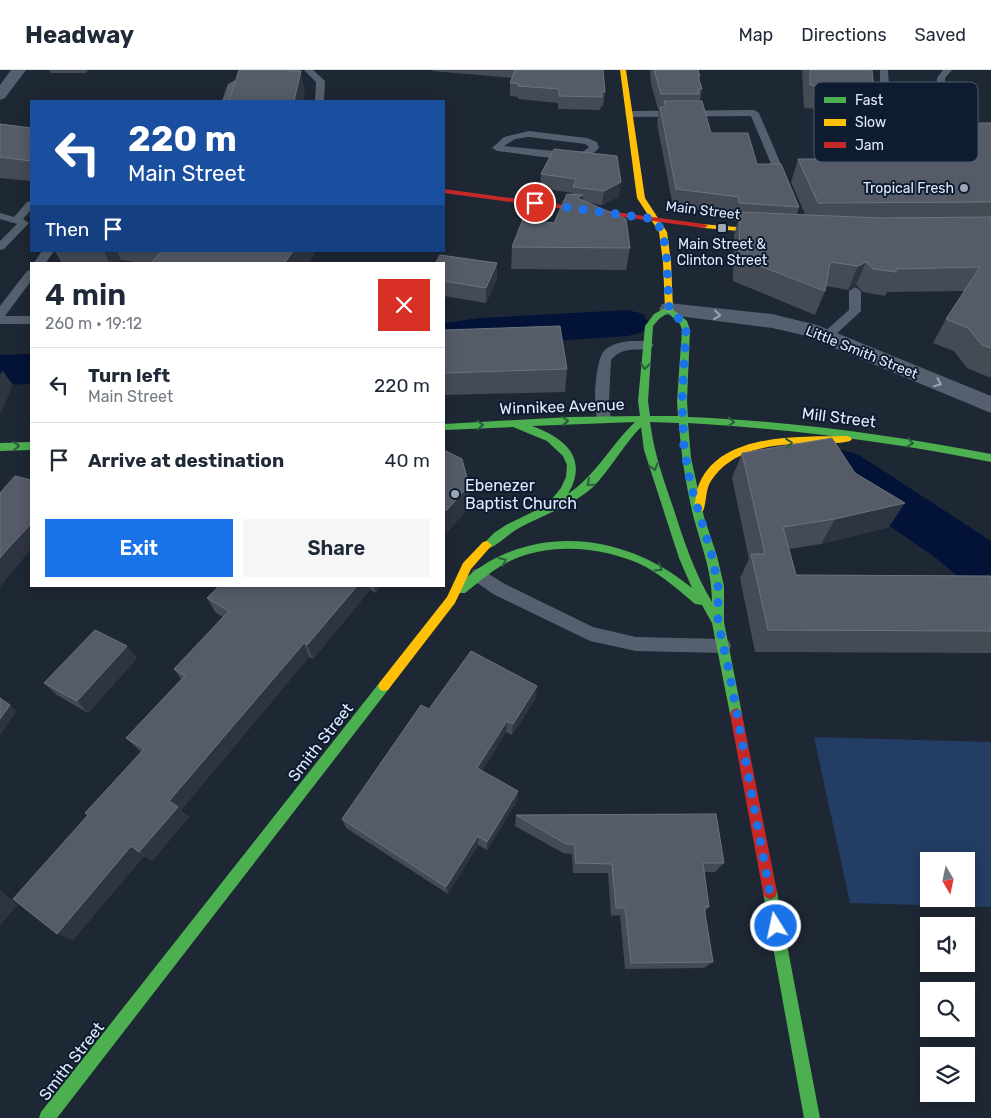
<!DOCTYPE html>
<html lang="en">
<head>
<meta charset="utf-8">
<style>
  body { margin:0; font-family:Rubik,sans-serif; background:#f6f6f7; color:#1f2937; height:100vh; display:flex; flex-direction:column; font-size:19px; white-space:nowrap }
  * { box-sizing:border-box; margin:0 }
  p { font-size:16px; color:#747a83 }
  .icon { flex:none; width:28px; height:28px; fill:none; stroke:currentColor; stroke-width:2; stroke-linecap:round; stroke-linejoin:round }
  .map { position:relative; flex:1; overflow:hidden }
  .side { position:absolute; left:30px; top:192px; width:415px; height:325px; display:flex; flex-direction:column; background:#fff; border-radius:0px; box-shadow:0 2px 12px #0003 }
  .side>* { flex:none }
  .hud { position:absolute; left:30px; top:30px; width:415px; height:152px; border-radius:0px; box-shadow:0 2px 12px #0003; background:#1a4fa0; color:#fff; overflow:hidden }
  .needle { width:32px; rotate:171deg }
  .tools { position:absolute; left:920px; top:782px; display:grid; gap:10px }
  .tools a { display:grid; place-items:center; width:55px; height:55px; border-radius:0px; background:#fff; box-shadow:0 2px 12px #0003; font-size:25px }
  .pin { position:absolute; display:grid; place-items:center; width:42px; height:42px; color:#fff; margin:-21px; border:2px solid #fff; border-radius:50%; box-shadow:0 1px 5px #0007 }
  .me { position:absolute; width:55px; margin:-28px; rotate:350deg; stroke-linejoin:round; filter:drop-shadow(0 0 4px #0008) }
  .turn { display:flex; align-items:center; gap:18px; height:105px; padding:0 15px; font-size:22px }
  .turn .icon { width:65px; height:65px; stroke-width:2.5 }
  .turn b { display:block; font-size:35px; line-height:42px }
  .then { display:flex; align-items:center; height:48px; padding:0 15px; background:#0003; gap:10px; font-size:19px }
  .round { display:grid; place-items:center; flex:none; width:52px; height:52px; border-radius:0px; background:#f6f6f7 }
  .headline { display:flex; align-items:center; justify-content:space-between; height:85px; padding:0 15px }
  h1 { font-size:30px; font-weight:600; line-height:38px }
  .action { display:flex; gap:10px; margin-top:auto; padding:10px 15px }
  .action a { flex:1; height:58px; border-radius:0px; background:#1a73e8; color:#fff; font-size:20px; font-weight:600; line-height:58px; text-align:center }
  .action a+a { background:#f6f6f7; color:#1f2937 }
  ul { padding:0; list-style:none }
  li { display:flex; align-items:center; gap:15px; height:75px; padding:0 15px; border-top:1px solid #e0e1e3 }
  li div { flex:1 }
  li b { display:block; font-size:19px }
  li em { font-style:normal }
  header { display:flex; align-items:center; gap:30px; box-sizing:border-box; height:70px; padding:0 25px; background:#fff; border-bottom:1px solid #e0e1e3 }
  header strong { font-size:24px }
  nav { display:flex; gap:28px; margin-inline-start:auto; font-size:18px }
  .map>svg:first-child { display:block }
  .green { fill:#233d64; fill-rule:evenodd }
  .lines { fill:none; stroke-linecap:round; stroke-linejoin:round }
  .river { fill:#031337; fill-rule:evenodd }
  .lane { fill:#555f6d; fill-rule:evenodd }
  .street { fill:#555f6d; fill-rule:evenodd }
  .fast { fill:#4caf50; fill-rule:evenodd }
  .slow { fill:#ffc107; fill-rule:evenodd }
  .jam { fill:#c62828; fill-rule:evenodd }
  .wall { fill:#444b55 }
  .shaded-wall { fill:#2e3541 }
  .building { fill:#555c67; stroke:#6b737e }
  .oneway { stroke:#9ba5b4 }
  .oneway2 { stroke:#295e3f }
  .route { stroke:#1a73e8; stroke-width:9; stroke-dasharray:0 16.2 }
  .poi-dot { fill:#9da6b5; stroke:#0d1c31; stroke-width:2 }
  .labels { text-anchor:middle; stroke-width:4; stroke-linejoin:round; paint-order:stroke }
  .far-poi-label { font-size:14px; fill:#e1ebfb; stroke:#0d1c31; text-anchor:end }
  .far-street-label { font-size:14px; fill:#e1ebfb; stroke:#0d1c31 }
  .street-label { font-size:16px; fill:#e1ebfb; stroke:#0d1c31 }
  .poi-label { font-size:16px; fill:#e1ebfb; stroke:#0d1c31; text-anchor:start }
  .key { fill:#0d1c31; stroke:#4d5a6e; stroke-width:1 }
  .key-label { font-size:14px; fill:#e1ebfb }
</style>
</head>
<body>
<header>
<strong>Headway</strong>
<nav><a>Map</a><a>Directions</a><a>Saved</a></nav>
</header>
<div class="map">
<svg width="991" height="1048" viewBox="0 0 991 1048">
  <rect width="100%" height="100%" fill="#1e2734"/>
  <path class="green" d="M814,667L991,672V837L850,833ZM929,791H966V829H929Z"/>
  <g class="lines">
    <path class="river" d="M628,240L643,244L649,253L643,262L628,266L480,276L444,281V253L480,248Z
      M31,284V314L0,315V285Z
      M842,380L859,385L991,471V524L972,518L936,488L825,411L818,398L825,385Z"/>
    <path class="lane" d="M273,0H301L297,3L254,7L235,17L231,31H222L228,14L249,3Z
      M304,0H313L325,11L324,31H315L316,12Z
      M880,0H888L889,16L874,27L879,41L874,44L869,41L864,26L880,15Z
      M943,0H952L945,8V41L955,50L991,69V76L948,54L935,42L937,8Z
      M754,40L759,43L789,113L788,115H780L779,113L751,46L630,47L625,44L630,41Z
      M529,61L587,68L597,72L599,78C582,98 522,83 497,81L492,78L504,67ZM529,67L585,74L589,77L584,81L576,83L504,76L515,69Z
      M31,131V140L23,149L29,153L4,179L0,180V171L17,154L0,149V143L14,147L27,132Z
      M42,181H54L45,194H33Z
      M31,200V211L5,246H31V254H0V236L27,201Z
      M855,217L861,221V241L831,269H823L821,266L823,263L849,240V221Z
      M630,271H648L654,275C646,285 626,272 611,290L609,331L611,350L609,353H599C592,341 595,291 604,281C611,274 621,272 630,271Z
      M479,498L505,514L593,557L636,567L723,569L729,571L731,576L729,581L723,583L636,581L590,571L493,524L473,510L471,505L473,500Z"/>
    <path class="street" d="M11,0H26L5,28L0,30V15Z
      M669,233L772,244L817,255L991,326V343L803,265L772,258L662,244L659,239L662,234Z"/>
    <path class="fast" d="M669,236L687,251L690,260L687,331L688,347C790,351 891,365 991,384V392C891,372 790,359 688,353L691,388L704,447L717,486L724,516V552L742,644L740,648L736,650L732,648L730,644L712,553L702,535L695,534C680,521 664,507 646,497C606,477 550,471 508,492C492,500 479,512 465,523H457L455,520C462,508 479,498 490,491C557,454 636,471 692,518L679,488L644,380L641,357C623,375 611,399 593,417C572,436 543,445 519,458C508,464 498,476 487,479L482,475L494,463L506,455L547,435L561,418L566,407L567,395L563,386L547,371L513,357L444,360V354L570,347L640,346L638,331L645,256L654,244ZM668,243L680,254L682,260L677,331L678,346H650L648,331L653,256L660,248ZM635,352C611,375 596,405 568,424C589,388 565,368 532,356ZM650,352L679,353C681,385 686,415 693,445C701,476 712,500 712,532C694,502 684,471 673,437C663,408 654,383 650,352Z
      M31,372V380L0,381V373Z
      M384,611L388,612L390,616L388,620L57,1048H39L41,1042L380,612Z
      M770,815L775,817L777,822L820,1048H804L763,822L765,817Z"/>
    <path class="slow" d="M620,0H626L645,128L667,162L671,192L673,239L669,242L665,239L663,192L659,162L637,128Z
      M701,154L772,160L776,162L772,164L704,158H701Z
      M847,366L850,367L852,369L850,371C840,374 827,373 816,373C778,374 734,376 711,411C705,420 707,432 703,441H695L694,438C696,429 696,420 700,412C723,362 801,367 847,366Z
      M487,471L492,475L471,499L455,533L388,620L384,621L380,620L378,616L380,612L447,527L463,493L483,472Z"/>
    <path class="jam" d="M444,119L704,154L708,156L704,158L444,123Z
      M736,638L740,640L742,644L777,822L775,827L770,829L765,827L763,822L730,644L732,640Z"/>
  </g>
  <path class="wall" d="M49,0H88L86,3H51Z
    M432,0H603L605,22L603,36H601L600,40L558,39V33L518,29V27L510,26V13L512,8L432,1Z
    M650,0H698L700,6L699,10L702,19L700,31L711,63L757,94L799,137L797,144H805L791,112L798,89H849L820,39L804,38L802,0H872L876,38L898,53L912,70L919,53H991V308L967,298L954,281L933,273L946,249L965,221L887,222L885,226L863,222L856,215L848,220L826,216L825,221L815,245L733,211L734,165L738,151H734L735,145L673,136L657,54L659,39H658L651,14Z
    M0,54L31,58V111L0,108Z
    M554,79L619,126L602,135L590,133L630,178L626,200L511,199L512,177L554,153L572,124L573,123L540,118L541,104Z
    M55,181H316L308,194H150L121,190L117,194H73L61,192Z
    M497,193V209L486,233L444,226V194Z
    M444,260L567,299L565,322L444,325Z
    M742,383L889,457L821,474L789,479L796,505L991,506V583L755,582L740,508L749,489L732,408Z
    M219,516H381L376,523L370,520L313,589L309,587L181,740L189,747L152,791L144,786L73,870L88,745L141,682L126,668L181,609L174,599L223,547L215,542L207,528Z
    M127,576L137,588L88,643L57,625L44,613Z
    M536,628L512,665L506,662L482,701L518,721L517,731L487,780L478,775L448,824L346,758L342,749L429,639Z
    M516,745L724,793L715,802H704L709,837L705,842L713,892L704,898L625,899L620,845L611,846L608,803H573L572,784L563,783L515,756Z"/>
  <path class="shaded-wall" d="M301,1L305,23L303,31H294Z
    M621,112L619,126L602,135L604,121Z
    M583,125L581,147L577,128Z
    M104,181H117L121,190L117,194H110Z
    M293,181H316L308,194H284Z
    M866,192L856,215L848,220L858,196Z
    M497,193V209L486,233V218Z
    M2,300L13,315L0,345V305Z
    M469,415L470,437L449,461L444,462V440Z
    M905,433L889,457L821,474L835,449Z
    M31,454V479L22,490L0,517V488L10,476Z
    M357,516H370V520L313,589L307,575Z
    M374,516H381L376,523Z
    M304,573L309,587L181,740L189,747L152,791L139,782L169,731Z
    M127,576L137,588L88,643L77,631Z
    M537,616L536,628L512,665L513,654Z
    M10,635L17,641L0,665V649Z
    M507,651L506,662L478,708L477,698Z
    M518,721L517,731L487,780V772Z
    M478,766V775L448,824L446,817Z
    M131,776L144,786L73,870L57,864Z
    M0,820L18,835L0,855Z"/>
  <path class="building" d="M239,0H288V1H301L294,31H229Z
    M515,0H603L605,22H601L602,27L559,26V19L518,16L519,14L510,13Z
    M654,0H698L700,6H698L702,19H698L699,24H661Z
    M810,0H872L876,38H887L898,53H905L914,75H922L925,72L919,53H991V132L818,133L798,89H871L827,17L810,15Z
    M664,31H702L711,63H748L757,94H781L799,137L739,133V127L676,119L660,37H666Z
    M0,54L31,58V91L0,87Z
    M554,79L617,86L621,112L604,121L573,117L576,109L541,104Z
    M567,124L583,125L577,128L626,149L630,178L512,177L523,149L554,153Z
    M740,142L880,148L991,147V278L982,275L968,258L946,249L980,197L896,199V202L873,199L866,192L858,196L830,192L825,221L739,188Z
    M162,181H293L284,194H150Z
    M440,185L497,193L486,218L444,211V194H435Z
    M560,256L567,299L444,303V260Z
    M832,368L855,403L905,433L835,449L783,457L796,505L991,506V561L768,560L751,484H765L742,383Z
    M444,380L462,389L469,415L447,440H444Z
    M15,406L31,410V454L10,476L0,488V423Z
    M219,516H357L307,575L304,573L169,731L178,737L139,782L131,776L57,864L13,829L88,745L85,743L144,679L126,668L185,606L174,599L229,541L207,528Z
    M95,560L127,576L77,631L44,613Z
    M471,581L537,616L513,654L507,651L477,698L518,721L487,772L478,766L446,817L342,749L421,635L429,639Z
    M0,628L10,635L0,649Z
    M716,744L724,793H703L709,837H704L713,892L631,893L625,838H616L612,794L576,793L574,774H566L516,745Z"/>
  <defs><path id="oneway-chevron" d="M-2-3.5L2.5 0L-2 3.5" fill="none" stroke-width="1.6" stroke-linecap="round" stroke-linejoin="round" transform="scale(1.25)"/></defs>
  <g class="oneway">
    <use href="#oneway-chevron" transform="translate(717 245) rotate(6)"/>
    <use href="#oneway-chevron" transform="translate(938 313) rotate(22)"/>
  </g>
  <g class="oneway2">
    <use href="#oneway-chevron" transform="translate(645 296) rotate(96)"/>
    <use href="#oneway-chevron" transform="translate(565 351) rotate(-2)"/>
    <use href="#oneway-chevron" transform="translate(731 352) rotate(3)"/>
    <use href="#oneway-chevron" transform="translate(480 355) rotate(-3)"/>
    <use href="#oneway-chevron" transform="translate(789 373) rotate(-4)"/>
    <use href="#oneway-chevron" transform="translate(910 373) rotate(9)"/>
    <use href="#oneway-chevron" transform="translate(16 376) rotate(-2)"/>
    <use href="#oneway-chevron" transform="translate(654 397) rotate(74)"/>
    <use href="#oneway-chevron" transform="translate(590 413) rotate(139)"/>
    <use href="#oneway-chevron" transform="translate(503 491) rotate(-26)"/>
    <use href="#oneway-chevron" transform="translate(659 498) rotate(32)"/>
  </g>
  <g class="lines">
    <path class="route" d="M535,133L654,149L663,162L667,192L669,240L684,253L686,260L682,331L684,378L691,416L712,486L718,516V552L729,601L776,856"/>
  </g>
  <g class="poi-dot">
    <circle cx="964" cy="118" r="5"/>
    <rect x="717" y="153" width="10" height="10" rx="2.5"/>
    <circle cx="455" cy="424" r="5"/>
  </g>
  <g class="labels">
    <g class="far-poi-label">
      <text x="954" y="123">Tropical Fresh</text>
      <text x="722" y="179" text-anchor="middle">Main Street &amp;<tspan x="722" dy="16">Clinton Street</tspan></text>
    </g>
    <g class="far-street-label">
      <text transform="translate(703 140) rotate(7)" y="5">Main Street</text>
      <text transform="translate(862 282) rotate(22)" y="5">Little Smith Street</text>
    </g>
    <g class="street-label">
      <text transform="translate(562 336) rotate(-2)" y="6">Winnikee Avenue</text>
      <text transform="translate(839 347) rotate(7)" y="6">Mill Street</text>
      <text transform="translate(320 672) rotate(-52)" y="6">Smith Street</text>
      <text transform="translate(71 991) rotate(-52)" y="6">Smith Street</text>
    </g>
    <g class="poi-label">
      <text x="465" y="421">Ebenezer<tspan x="465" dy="18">Baptist Church</tspan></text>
    </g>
  </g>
  <rect x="814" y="12" width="164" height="80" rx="8" class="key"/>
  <rect x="824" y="27" width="22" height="6" fill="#4caf50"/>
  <rect x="824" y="49" width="22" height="7" fill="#ffc107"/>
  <rect x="824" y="72" width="22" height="6" fill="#c62828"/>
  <g class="key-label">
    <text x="855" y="35">Fast</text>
    <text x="855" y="57">Slow</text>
    <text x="855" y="80">Jam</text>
  </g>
</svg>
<div class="tools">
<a><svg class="needle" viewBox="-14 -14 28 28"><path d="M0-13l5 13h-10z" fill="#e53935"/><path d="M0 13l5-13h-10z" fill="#747a83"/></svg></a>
<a><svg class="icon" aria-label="sound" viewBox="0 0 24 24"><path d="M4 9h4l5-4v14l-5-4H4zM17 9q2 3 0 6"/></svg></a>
<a><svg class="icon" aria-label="search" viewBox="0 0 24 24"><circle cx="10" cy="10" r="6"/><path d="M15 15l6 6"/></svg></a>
<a><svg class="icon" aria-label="layers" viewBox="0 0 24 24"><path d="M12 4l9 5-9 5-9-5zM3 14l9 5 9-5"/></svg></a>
</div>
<div class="pin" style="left:535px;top:133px;background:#d93025"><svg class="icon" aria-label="arrive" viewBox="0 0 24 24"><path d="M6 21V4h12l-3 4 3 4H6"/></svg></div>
<svg class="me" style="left:776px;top:856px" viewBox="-20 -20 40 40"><circle r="17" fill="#1a73e8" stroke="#fff" stroke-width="3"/><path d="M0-11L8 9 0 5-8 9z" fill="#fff"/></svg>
<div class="hud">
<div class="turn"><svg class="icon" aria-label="left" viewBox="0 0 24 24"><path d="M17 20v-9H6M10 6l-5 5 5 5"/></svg><div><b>220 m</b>Main Street</div></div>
<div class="then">Then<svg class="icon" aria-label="arrive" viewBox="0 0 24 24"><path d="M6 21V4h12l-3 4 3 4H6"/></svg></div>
</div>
<section class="side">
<div class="headline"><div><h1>4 min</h1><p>260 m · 19:12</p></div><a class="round" style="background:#d93025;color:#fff"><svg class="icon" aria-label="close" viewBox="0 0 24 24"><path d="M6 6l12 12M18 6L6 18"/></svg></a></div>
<ul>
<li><svg class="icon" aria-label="left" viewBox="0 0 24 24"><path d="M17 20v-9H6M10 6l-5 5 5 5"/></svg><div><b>Turn left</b><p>Main Street</p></div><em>220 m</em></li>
<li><svg class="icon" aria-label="arrive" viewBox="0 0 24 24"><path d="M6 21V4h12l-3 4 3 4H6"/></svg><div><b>Arrive at destination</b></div><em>40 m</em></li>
</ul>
<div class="action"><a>Exit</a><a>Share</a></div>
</section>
</div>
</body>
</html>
